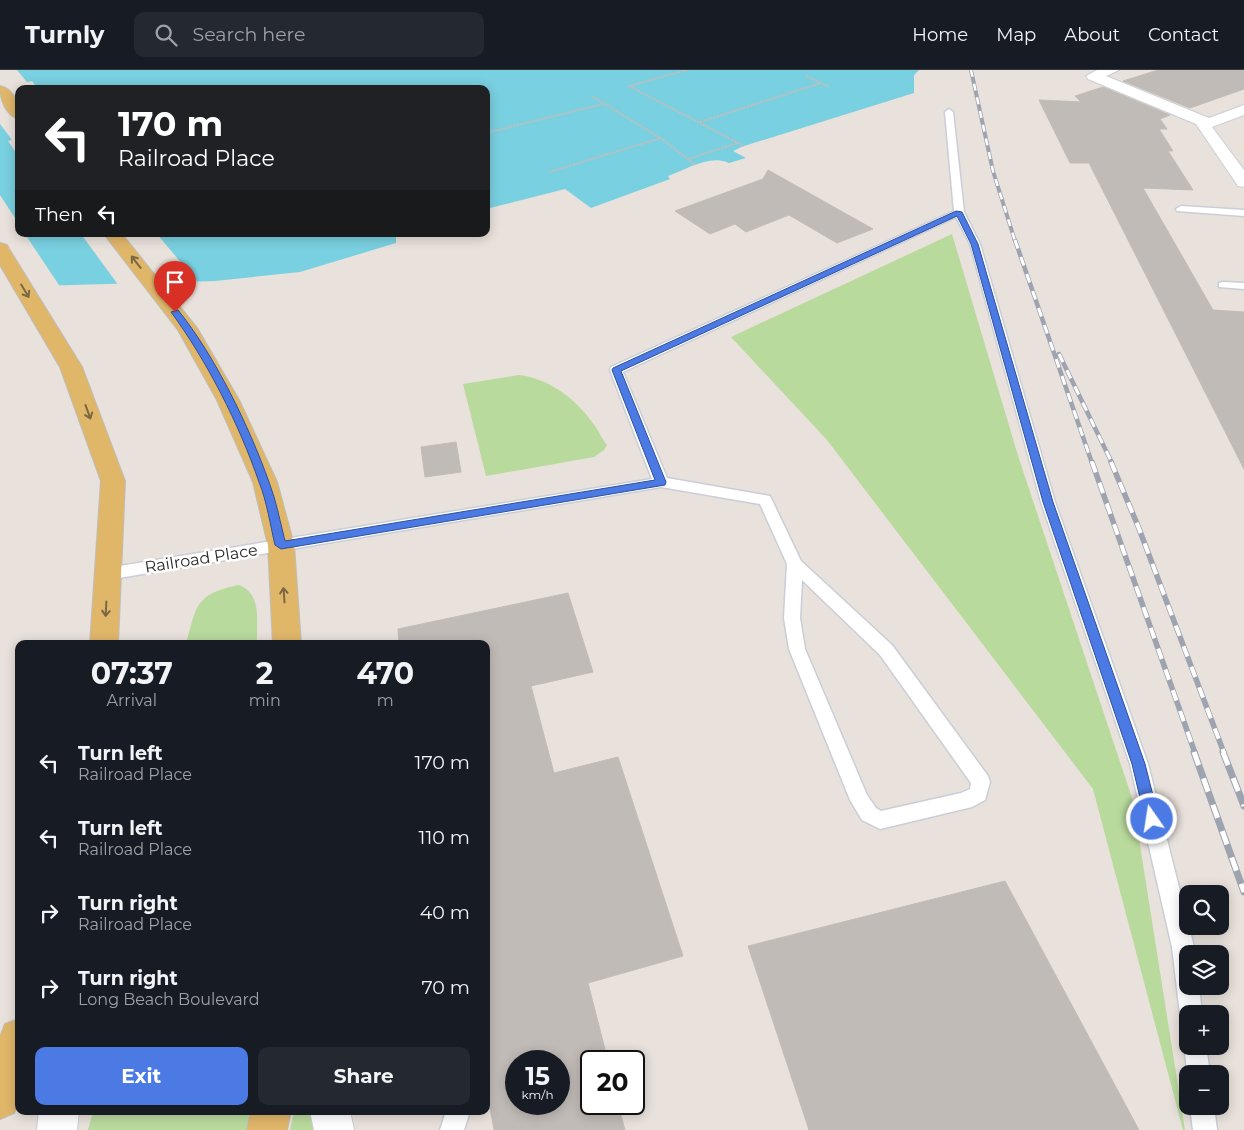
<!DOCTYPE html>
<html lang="en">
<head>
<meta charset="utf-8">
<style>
  body { margin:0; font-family:Montserrat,sans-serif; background:#242831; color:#f1f3f6; height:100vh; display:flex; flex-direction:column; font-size:19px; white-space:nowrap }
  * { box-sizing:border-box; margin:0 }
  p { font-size:16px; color:#9ea1a6 }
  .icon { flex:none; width:28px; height:28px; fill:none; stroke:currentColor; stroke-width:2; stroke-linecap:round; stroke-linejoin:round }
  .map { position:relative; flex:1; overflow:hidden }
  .side { position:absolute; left:15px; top:570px; width:475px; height:475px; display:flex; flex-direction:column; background:#171b24; border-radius:10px; box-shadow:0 2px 12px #0003 }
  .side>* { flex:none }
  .banner { position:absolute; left:15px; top:15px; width:475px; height:152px; border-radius:10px; box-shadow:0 2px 12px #0003; background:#202124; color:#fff; overflow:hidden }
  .fabs { position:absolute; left:1179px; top:815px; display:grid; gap:10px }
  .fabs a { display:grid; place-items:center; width:50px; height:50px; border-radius:10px; background:#171b24; box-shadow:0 2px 12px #0003; font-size:25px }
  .speed { position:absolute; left:505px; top:980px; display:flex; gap:10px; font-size:25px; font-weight:700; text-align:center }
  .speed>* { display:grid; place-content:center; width:65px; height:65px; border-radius:50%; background:#171b24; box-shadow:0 2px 12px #0003; line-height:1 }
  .speed small { font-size:12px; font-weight:400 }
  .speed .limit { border:2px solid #111; border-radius:8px; background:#fff; color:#111 }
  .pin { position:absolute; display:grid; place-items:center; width:42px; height:42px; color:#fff; margin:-51px -21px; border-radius:50% 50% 50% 0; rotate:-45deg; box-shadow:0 0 5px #0007 }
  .pin .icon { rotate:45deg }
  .me { position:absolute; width:55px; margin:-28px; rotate:347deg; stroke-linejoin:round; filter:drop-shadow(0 0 4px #0008) }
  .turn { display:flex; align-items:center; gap:18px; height:105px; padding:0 20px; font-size:22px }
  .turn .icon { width:65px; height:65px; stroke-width:2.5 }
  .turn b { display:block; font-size:35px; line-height:42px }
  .then { display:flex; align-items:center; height:48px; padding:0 20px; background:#0003; gap:10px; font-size:19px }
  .eta { display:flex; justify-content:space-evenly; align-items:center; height:85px; text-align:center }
  .eta b { font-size:30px; font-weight:700; line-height:35px }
  .cta { display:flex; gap:10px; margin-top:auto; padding:10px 20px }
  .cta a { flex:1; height:58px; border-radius:10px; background:#4c7ae5; color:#fff; font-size:20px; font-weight:700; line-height:58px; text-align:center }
  .cta a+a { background:#242831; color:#f1f3f6 }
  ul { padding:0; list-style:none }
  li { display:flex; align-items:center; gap:15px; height:75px; padding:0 20px }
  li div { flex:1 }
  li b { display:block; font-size:19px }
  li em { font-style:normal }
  header { display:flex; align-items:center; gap:30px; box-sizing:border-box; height:70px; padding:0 25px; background:#171b24; border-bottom:1px solid #363941 }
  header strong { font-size:24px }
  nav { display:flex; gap:28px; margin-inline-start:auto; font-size:18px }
  .search { width:350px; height:45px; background:#242831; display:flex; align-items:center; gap:12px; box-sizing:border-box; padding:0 18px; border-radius:10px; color:#9ea1a6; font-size:19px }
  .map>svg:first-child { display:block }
  .green { fill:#b9da9d }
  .water { fill:#79d0e0 }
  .pier { fill:#e9e1db }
  .building { fill:#c1bbb7; stroke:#c3bdb5; fill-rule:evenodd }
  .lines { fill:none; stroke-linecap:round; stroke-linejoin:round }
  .service-casing { stroke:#c9ced8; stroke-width:3 }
  .minor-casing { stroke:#c9ced8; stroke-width:2 }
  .secondary-casing { stroke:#c9ced8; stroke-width:2 }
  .primary-casing { stroke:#bebebe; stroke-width:2 }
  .path { stroke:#bebebe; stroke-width:2; stroke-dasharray:2.5 1; stroke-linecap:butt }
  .service { fill:#fff; fill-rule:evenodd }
  .minor { fill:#fff; fill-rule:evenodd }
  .secondary { fill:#fff; fill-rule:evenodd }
  .primary { fill:#e0b669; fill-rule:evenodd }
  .rail-far3-casing { stroke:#9ea3b0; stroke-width:4 }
  .rail-far2-casing { stroke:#9ea3b0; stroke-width:4.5 }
  .rail-far1-casing { stroke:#9ea3b0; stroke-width:5.5 }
  .rail-casing { stroke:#9ea3b0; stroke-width:7 }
  .rail-far3 { stroke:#fff; stroke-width:2.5; stroke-dasharray:7; stroke-linecap:butt }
  .rail-far2 { stroke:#fff; stroke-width:3; stroke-dasharray:9; stroke-linecap:butt }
  .rail-far1 { stroke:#fff; stroke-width:4; stroke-dasharray:11; stroke-linecap:butt }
  .rail { stroke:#fff; stroke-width:5; stroke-dasharray:14; stroke-linecap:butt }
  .oneway { stroke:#7b6845 }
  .route { fill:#4c7ae5; stroke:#314f95 }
  .labels { text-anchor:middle; stroke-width:5; stroke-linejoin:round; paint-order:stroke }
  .street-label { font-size:16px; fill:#282828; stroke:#fff }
</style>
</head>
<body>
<header>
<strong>Turnly</strong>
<div class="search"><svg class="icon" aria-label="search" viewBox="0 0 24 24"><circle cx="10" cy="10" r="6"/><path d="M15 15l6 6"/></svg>Search here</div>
<nav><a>Home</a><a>Map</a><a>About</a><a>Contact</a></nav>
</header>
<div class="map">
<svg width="1244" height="1060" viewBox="0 0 1244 1060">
  <rect width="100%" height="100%" fill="#e9e1db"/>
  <path class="green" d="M952,164L1019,389L1133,731L1185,1060H1183L1093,719L827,370L731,267Z
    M519,305C548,308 576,329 592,352C598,359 601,368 607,375L604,380L594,387L486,406L463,314Z
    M239,515C263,525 256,551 257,574H186C197,535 195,524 239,515Z
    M93,1041H251L246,1060H88Z
    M294,1041H312L314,1060H290Z"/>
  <path class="water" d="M0,0H919L914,5V23L744,76L733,81L746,88L729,93C711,84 685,100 668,106L670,109L591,138L565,119L486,139V19H19V164H396V173L300,202L215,211L0,217Z"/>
  <path class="pier" d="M0,0H17L27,12L32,11L38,19H19V80L15,81L8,71L12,70L0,54Z
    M0,125L19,154V164H25L61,218L0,219Z
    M81,164H157L199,214L119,216Z"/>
  <path class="building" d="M1158,0H1244V19L1190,38L1123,11Z
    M1103,17L1170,45L1160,49L1167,59H1159L1173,81H1168L1193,120L1143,118L1213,240L1244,242V399L1089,93H1070L1039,30L1081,32L1075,26Z
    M768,100L873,159L837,173L789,145L746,162L735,154L710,164L675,141L763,109Z
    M456,372L461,402L425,407L421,377Z
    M568,523L593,602L531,616L554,703L618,687L683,886L588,913L608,991H591V1034H618L625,1060H494L486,1016V574H399L398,559ZM516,991H559V1034H516Z
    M1005,811L1139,1060H809L748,876Z"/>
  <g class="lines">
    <defs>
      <path id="service" d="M949,39L953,42L964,142L980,174L1055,432L1148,694L1194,877L1195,884H1188V916H1199L1202,944H1188V954L1183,952L1180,944L1172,877L1130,694L1041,432L970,174L956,147L623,302L667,408L770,426L801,491L892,575L988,706L990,712L985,730L972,737L880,759L862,750L850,730L789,579L784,548L787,494L760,434L661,417L107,510L101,508L99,504L101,500L107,498L652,409L610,300L611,297L954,141L945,42ZM802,510L880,585L971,713L970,719L961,723L881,741L876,738L867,725L805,579L800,548Z
        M1181,136L1244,140V146L1177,141L1176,139Z
        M1223,212L1244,213V219L1219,217V213Z
        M1188,968V976H1206L1210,1004H1188V1007L1184,976Z
        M1190,1036H1214L1217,1060H1193Z
        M446,1041H470L464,1060H440Z"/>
      <path id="minor" d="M1097,0H1119L1106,6L1209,48L1244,35V45L1212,57L1244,100V117L1238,116L1196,54L1088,9L1086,6Z"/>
      <path id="secondary" d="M39,1041H79L77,1060H37Z
        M310,1041H350L354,1060H314Z"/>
      <path id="primary" d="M0,16C15,19 19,36 19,49C5,45 0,28 0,16Z
        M104,164H122L197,258L239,330L277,412L294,475L301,574H273L268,475L253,412L217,330L178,260Z
        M0,173L7,175L9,179L82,297L125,411L118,574H90L101,411L60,297L0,195Z
        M19,949V1032L14,1043L0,1049V967L5,954Z
        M251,1041H291L287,1060H247Z"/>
    </defs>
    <use href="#service" class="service-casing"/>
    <use href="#minor" class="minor-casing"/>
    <use href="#secondary" class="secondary-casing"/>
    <use href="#primary" class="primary-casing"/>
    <path class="path" d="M687,0L629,16L744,76
      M806,6L829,17
      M592,26L660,68
      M700,52L821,13
      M486,63L603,34
      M688,89L738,73
      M549,102L661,68L695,95"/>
    <use href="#service" class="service"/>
    <use href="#minor" class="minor"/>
    <use href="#secondary" class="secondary"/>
    <use href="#primary" class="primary"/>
    <defs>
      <path id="rail-far3" d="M971,0L993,101L1015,171"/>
      <path id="rail-far2" d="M1015,170L1092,393
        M1059,284L1112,393"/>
      <path id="rail-far1" d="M1092,392L1195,683
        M1111,392L1138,456L1224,683"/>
      <path id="rail" d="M1194,682L1244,822
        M1223,682L1244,736"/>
    </defs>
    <use href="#rail-far3" class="rail-far3-casing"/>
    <use href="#rail-far2" class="rail-far2-casing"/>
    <use href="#rail-far1" class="rail-far1-casing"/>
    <use href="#rail" class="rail-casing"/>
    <use href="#rail-far3" class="rail-far3"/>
    <use href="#rail-far2" class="rail-far2"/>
    <use href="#rail-far1" class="rail-far1"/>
    <use href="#rail" class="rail"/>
  </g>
  <defs><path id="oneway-shaft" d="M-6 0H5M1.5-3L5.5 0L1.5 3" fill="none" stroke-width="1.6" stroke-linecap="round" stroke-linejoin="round" transform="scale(1.25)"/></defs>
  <g class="oneway">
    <use href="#oneway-shaft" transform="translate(136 192) rotate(-128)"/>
    <use href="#oneway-shaft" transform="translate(25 221) rotate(59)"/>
    <use href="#oneway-shaft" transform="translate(88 342) rotate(70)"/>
    <use href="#oneway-shaft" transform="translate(284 525) rotate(-94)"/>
    <use href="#oneway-shaft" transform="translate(106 539) rotate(93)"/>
  </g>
  <path class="route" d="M956,141L962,142L978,174L1053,432L1145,694L1159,749L1157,754L1152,755L1147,754L1145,749L1132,694L1043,432L971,174L957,146L621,301L666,412L665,415L281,479L275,475C270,454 267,432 259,412C239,354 207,291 171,242L178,240C215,286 249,356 269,412C276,430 280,451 285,471L655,410L612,300L613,298Z"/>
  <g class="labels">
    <g class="street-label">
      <text transform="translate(201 488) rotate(-9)" y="6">Railroad Place</text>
    </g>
  </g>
</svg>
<div class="fabs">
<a><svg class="icon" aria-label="search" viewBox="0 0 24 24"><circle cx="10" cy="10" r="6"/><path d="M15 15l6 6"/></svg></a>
<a><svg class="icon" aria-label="layers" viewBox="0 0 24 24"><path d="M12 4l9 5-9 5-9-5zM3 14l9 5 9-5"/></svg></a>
<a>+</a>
<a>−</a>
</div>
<div class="speed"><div>15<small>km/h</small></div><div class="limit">20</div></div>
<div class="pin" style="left:175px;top:242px;background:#d93025"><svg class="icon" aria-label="arrive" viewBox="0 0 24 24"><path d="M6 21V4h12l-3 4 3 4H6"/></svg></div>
<svg class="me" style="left:1152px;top:749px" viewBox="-20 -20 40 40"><circle r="17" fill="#4c7ae5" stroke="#fff" stroke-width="3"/><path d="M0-11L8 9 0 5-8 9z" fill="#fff"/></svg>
<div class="banner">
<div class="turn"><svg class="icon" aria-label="left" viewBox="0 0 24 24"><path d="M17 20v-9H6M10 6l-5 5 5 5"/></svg><div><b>170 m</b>Railroad Place</div></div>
<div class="then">Then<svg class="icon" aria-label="left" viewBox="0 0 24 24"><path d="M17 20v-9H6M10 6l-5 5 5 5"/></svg></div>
</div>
<section class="side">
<div class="eta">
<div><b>07:37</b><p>Arrival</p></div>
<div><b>2</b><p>min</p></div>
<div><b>470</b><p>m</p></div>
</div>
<ul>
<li><svg class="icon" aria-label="left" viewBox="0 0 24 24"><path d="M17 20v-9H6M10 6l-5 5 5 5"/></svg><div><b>Turn left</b><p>Railroad Place</p></div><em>170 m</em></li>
<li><svg class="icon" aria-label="left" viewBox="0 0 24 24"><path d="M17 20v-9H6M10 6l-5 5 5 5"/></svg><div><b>Turn left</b><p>Railroad Place</p></div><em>110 m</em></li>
<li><svg class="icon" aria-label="right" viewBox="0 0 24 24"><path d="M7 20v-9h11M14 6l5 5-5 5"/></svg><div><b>Turn right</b><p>Railroad Place</p></div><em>40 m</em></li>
<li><svg class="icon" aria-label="right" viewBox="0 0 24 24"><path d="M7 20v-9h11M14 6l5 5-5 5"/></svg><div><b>Turn right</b><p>Long Beach Boulevard</p></div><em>70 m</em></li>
</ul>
<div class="cta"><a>Exit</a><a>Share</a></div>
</section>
</div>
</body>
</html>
